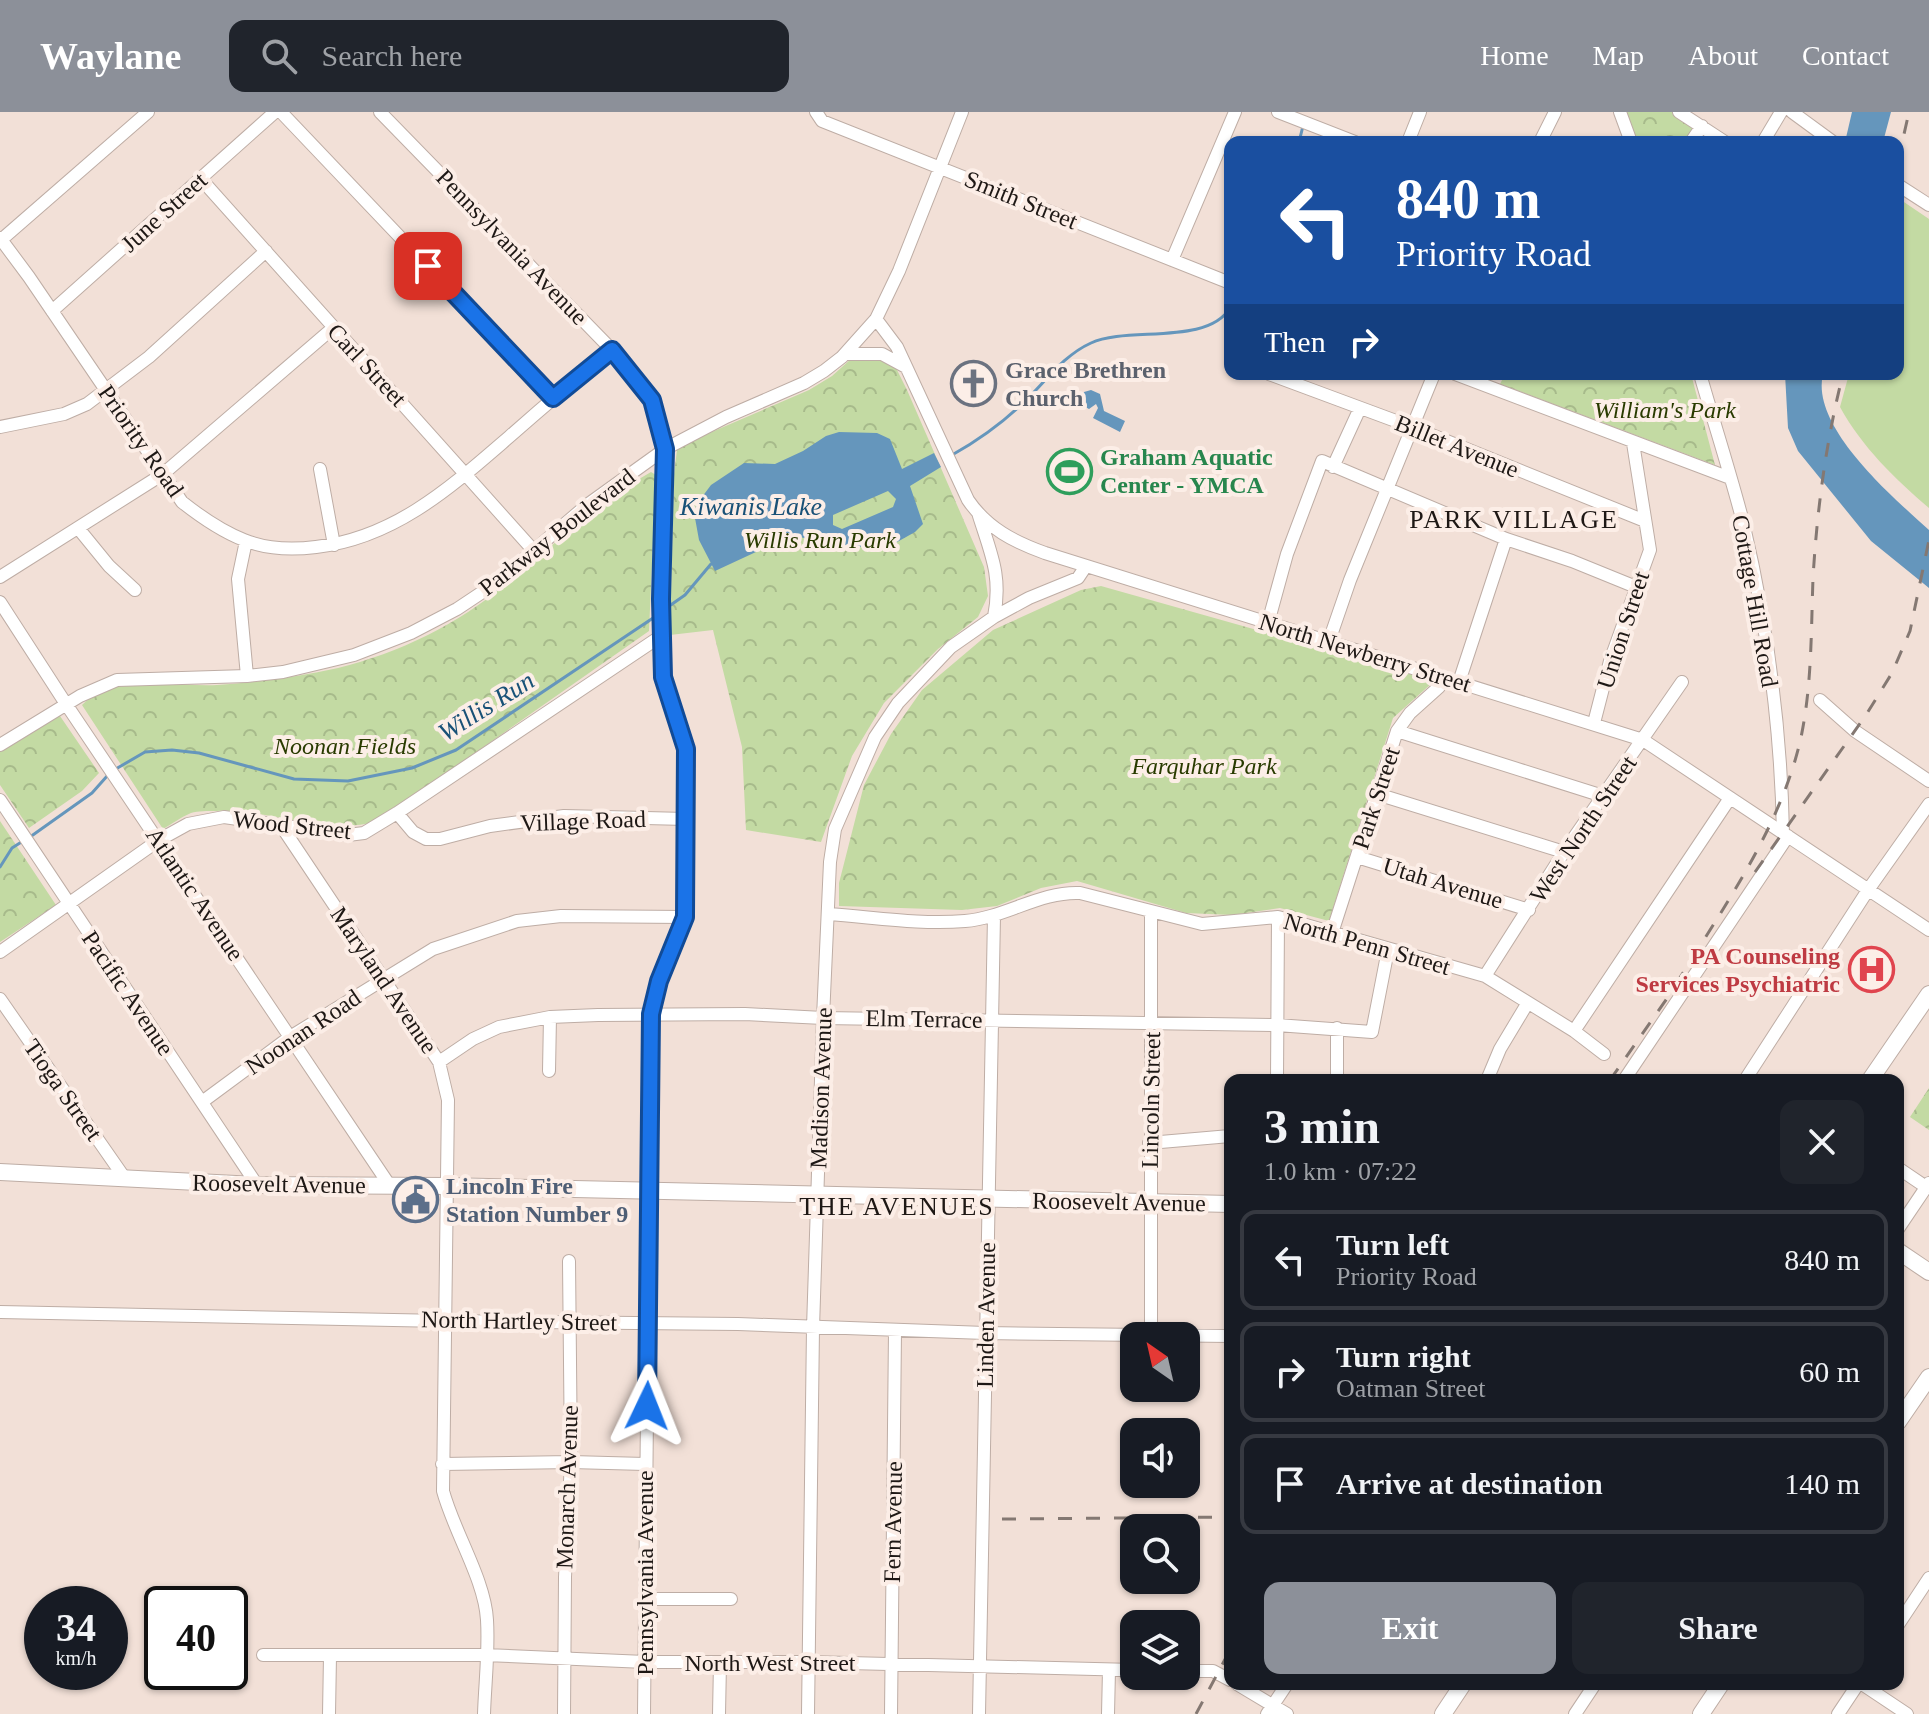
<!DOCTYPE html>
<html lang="en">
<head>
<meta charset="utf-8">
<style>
  body { margin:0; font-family:Georgia,serif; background:#20242c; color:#f1f3f6; height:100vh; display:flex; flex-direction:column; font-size:30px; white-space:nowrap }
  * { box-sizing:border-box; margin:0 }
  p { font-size:26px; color:#9ea1a6 }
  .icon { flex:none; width:44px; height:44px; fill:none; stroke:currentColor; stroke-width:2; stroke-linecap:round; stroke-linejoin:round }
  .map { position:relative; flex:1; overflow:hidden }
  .sheet { position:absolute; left:1224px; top:962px; width:680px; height:616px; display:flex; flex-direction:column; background:#171b24; border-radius:16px; box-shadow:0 2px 6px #0004 }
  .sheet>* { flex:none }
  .hud { position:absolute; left:1224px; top:24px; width:680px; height:244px; border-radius:16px; box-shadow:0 2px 6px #0004; background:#1a4fa0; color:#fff; overflow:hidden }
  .needle { width:52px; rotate:326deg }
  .controls { position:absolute; left:1120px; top:1210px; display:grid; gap:16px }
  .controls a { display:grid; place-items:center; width:80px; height:80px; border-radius:16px; background:#171b24; box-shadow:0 2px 6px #0004; font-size:40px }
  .speed { position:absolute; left:24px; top:1474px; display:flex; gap:16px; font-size:40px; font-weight:700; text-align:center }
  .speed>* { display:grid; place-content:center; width:104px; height:104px; border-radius:50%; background:#171b24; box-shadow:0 2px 6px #0004; line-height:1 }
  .speed small { font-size:20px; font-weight:400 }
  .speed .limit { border:4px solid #111; border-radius:12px; background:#fff; color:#111 }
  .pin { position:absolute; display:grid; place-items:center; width:68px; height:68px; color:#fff; margin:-34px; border-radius:16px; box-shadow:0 4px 12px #0006 }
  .me { position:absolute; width:88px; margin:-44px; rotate:2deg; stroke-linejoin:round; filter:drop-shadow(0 0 6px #0008) }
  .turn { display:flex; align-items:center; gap:28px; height:168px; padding:0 40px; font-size:36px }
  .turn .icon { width:104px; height:104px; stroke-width:2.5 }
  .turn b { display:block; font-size:56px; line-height:68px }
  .then { display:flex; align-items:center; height:76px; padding:0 40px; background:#0003; gap:16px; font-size:30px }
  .round { display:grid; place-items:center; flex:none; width:84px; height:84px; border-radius:16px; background:#20242c }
  .summary { display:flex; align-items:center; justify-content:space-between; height:136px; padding:0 40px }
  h1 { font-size:48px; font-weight:600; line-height:60px }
  .button { display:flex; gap:16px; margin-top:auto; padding:16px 40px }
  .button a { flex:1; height:92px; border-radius:16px; background:#8c9099; color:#fff; font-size:32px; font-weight:600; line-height:92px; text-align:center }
  .button a+a { background:#20242c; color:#f1f3f6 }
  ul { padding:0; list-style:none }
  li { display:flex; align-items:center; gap:24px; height:100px; margin:0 16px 12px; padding:0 24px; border:4px solid #363941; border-radius:16px }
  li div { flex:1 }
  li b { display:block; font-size:30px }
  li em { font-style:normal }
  header { display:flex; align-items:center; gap:48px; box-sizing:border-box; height:112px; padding:0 40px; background:#8c9099; color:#fff }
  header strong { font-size:38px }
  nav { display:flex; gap:44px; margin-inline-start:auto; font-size:28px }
  .search { width:560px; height:72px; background:#20242c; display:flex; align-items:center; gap:20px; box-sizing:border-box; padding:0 28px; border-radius:16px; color:#9ea1a6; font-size:30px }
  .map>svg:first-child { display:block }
  .grass { fill:#c3daa3 }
  .park { fill:url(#park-crowns) }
  .water { fill:#6596bc; fill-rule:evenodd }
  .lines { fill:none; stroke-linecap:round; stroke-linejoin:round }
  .stream { stroke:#6596bc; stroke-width:3 }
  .minor-casing { stroke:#beada5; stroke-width:14 }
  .major-casing { stroke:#beada5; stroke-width:18 }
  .minor { stroke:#fff; stroke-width:12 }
  .major { stroke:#fff; stroke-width:16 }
  .rail { stroke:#847872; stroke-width:3; stroke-dasharray:14 14; stroke-linecap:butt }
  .route-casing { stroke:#114b97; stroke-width:20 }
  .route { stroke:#1a73e8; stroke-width:14 }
  .labels { text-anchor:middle; stroke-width:8; stroke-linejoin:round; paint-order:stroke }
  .street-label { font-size:24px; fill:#1e1815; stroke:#fceee7 }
  .worship-label { font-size:24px; font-weight:bold; fill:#5b616d; stroke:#fceee7; text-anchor:start }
  .park-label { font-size:24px; font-style:italic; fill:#293b00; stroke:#fceee7 }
  .leisure-label { font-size:24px; font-weight:bold; fill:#27864d; stroke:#fceee7; text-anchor:start }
  .health-label { font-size:24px; font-weight:bold; fill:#be3a42; stroke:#fceee7; text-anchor:end }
  .service-label { font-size:24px; font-weight:bold; fill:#4e5e75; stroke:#fceee7; text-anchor:start }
  .water-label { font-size:26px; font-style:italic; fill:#195177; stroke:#fceee7 }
  .neighbourhood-label { font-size:26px; letter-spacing:2px; fill:#1e1815; stroke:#fceee7 }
</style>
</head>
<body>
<header>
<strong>Waylane</strong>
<div class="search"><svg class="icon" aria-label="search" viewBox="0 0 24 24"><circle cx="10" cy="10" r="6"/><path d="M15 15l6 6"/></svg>Search here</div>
<nav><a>Home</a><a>Map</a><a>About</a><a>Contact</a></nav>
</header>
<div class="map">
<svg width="1929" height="1602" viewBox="0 0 1929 1602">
  <defs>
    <pattern id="park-crowns" width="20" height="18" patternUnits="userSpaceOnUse" patternTransform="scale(2)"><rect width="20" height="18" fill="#c3daa3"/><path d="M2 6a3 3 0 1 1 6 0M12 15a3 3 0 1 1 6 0" fill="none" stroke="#a7ba8b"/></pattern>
  </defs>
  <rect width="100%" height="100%" fill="#f2e0d7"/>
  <path class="grass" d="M1898,86L1929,107V396C1895,367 1862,335 1840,295L1849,262H1898Z"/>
  <path class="park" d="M1624,0H1675L1701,17L1691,30H1634Z
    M877,244L896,256L907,278L984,455L988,484L978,505L938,537L884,591L852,644L821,730L746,718L742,635L713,518L670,523L674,362L677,338L707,322L809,278L832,264L851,247Z
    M1505,262H1691L1715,353L1500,272Z
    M651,360L656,363L649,519L378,709C324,725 270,696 216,699C208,699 198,699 191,701C181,705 172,712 163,717L82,593C117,559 173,575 217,573C257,570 299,565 338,556C399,541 458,512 506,472C554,434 596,390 651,360Z
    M1101,474L1430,567L1432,571L1393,606L1329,809L1280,796L1232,803L1186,801L1077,769L1041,776L997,794L962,798L839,794V771L864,673L891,622L922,578L993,518L1081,478Z
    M52,604H60L99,661L82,679L29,716L0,673V639Z
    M0,709L56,793L0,830Z
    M1929,976V1018L1910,1005Z"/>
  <path class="water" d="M1852,0H1891L1883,30H1845Z
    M1785,262H1823C1810,315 1894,386 1929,418V476L1871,429L1798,339L1788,316Z
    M1091,278L1100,282L1104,299L1125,309L1120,320L1093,306L1098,296L1096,292L1089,297L1078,291L1084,280Z
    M839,320L877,321L890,327L902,357L934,341L941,355L910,374L923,412L915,420L890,434L842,435L800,425H788L715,459L699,428L695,406L696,393L711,373L744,351L775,352L803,339L826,324ZM888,379L896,387L893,395L842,417L833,413V403Z"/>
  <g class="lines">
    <path class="stream" d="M1299,30L1303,14
      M952,343C977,329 1001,312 1022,292C1044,272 1062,244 1091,231C1127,214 1207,234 1230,196
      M665,497L685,483L711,452
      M114,658L145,640L172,638L199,641L294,667L348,669L412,656L456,638L659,502
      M30,725L92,681L108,663
      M0,755L12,736L23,729"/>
    <defs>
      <path id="minor" d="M281,0L553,286
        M380,0L612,238L652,288L660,311L665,337L661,524L663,565L686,637L685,805L659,869L651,902L644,1602
        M816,0L822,9L1230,171
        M1278,0L1355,30
        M1620,0L1631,30
        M1679,0L1725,30
        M1792,0L1833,30
        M1408,30L1420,0
        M1540,30L1555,0
        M1691,30L1702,14
        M1763,30L1781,0
        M201,67L534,439
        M1898,73L1929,93
        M0,126L29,165L182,390C201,405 221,419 244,428C266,437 292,438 316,435C395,426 451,375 509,325C543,295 577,266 612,238
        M1,128L148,0
        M1172,148L1235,0
        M52,199L275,0
        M876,207L897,235L968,388C987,416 1014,430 1045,441L1643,628L1929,818
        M845,242H882L906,255
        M1269,262L1412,315L1645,409
        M1455,262L1730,366
        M1700,262C1714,311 1730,360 1743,410C1767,511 1781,617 1783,721
        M0,315L64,302L87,292L149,245L266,139
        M1333,355L1360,296
        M320,357L334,433
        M979,404C991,442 1002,464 994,505
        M78,416L109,454L135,478
        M246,429L238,467L247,564
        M0,465L163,362L333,216
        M0,490L66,592L390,1074
        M1268,511L1287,442L1322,349L1506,427L1572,449L1636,475
        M1329,529L1350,468L1434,262
        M1459,570L1506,427
        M1820,588L1855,619L1929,669
        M1594,611L1610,549L1650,438L1633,331
        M1397,619L1603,684
        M0,633L80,584L117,568L247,564L283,560L354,543L411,521L457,497L496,471L587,393L665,337L726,305L804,271L824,259L842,245L876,207L899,159L962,0
        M1377,682L1564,740
        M0,688L257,1073
        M397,701L413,720L426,727H440L490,714L564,704L686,707
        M282,715L439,950L448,988L443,1379C454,1420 485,1468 487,1508C489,1539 485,1571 484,1602
        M1357,745L1529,798
        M1151,800V1224
        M828,802C873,805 920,813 965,809C1004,806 1041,779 1080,781L1202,812L1278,805L1485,864L1574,919L1604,942
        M1332,821L1397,619L1410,601L1439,575L1442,565
        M0,840L159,728L188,712L224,705L348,723L364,721L397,701L661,524
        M1485,864L1564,740L1682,570
        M0,887L126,1068
        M1574,919L1730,686
        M439,950L473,927L499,915L550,905L598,903L745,902L823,906L1277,913L1372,920L1388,838
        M549,959L550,905
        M1277,968L1278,805
        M1337,968V916
        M1487,968L1500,937L1527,892
        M1624,968L1788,724
        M1745,968L1868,778L1929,692
        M202,990L290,925L433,837L517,809L561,804L685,805
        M1149,1031L1230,1024
        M1898,1056L1926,1075
        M1898,1117L1929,1071
        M0,1200L444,1209L738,1212L985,1221L1230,1224
        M442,1352L571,1350L645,1352
        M645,1487H731
        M1898,1513L1929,1466
        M263,1543H485L645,1550H809L1134,1558
        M1186,1559H1213L1230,1568
        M1237,1572L1287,1602
        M1862,1572L1907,1602
        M329,1602L330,1544
        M564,1602L565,1465L571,1350L569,1149
        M719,1602L720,1551
        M808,1602L813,1216L823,906L830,750L835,717L875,625L898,591L951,535L994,505L1029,486L1078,466L1086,454
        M891,1602L895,1219
        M979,1602L994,804
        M1108,1602L1109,1558
        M1267,1602L1287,1572
        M1575,1602L1595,1572
        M1838,1602L1858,1572"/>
      <path id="major" d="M1870,968L1929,882
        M0,1060L257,1073L446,1074L1230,1092
        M1898,1139L1929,1160
        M1898,1310L1929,1265
        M1443,1602L1463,1572
        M1701,1602L1721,1572"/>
    </defs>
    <use href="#minor" class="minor-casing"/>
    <use href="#major" class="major-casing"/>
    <use href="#minor" class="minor"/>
    <use href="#major" class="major"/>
    <path class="rail" d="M1898,49L1909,0
      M1755,760L1866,603L1892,561L1910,519L1929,428
      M1676,872C1723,796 1779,718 1800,630C1812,576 1811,521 1813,466C1817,398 1826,329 1843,262
      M1610,968L1682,865
      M1002,1407L1230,1405
      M1196,1602L1230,1538"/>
  </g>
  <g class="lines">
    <defs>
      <path id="route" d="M428,154L553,286L612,238L652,288L665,337L661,487L663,565L686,637L685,805L659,869L651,902L647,1294"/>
    </defs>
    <use href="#route" class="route-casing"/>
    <use href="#route" class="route"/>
  </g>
  <defs>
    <symbol id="church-ring" viewBox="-11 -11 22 22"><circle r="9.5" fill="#fceee7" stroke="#6b7280" stroke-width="1.5"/><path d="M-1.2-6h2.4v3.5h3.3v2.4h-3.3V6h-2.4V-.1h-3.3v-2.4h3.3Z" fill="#6b7280"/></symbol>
    <symbol id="stadium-ring" viewBox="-11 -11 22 22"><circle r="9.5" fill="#fceee7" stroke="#2e9e5b" stroke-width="1.5"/><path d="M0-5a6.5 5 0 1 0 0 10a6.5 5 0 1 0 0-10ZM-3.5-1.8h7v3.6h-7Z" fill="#2e9e5b"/></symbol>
    <symbol id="hospital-ring" viewBox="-11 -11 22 22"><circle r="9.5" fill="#fceee7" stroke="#e0444e" stroke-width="1.5"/><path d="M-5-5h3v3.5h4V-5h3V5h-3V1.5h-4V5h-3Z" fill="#e0444e"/></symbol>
    <symbol id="civic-ring" viewBox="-11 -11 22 22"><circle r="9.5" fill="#fceee7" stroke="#5c6f8a" stroke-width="1.5"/><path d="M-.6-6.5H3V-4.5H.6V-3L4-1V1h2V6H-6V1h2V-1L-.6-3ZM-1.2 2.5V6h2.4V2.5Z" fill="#5c6f8a"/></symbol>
  </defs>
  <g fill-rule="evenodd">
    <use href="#church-ring" x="948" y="246" width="51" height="51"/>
    <use href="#stadium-ring" x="1044" y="334" width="51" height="51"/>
    <use href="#hospital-ring" x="1846" y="832" width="51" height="51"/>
    <use href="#civic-ring" x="390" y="1062" width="51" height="51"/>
  </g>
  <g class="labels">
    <g class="street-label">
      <text transform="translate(1021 88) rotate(22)" y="8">Smith Street</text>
      <text transform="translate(164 100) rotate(-42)" y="8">June Street</text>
      <text transform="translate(512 135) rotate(46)" y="8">Pennsylvania Avenue</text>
      <text transform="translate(367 253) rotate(47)" y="8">Carl Street</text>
      <text transform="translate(141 329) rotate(55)" y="8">Priority Road</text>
      <text transform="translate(1457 334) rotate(22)" y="8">Billet Avenue</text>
      <text transform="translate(557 420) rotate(-38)" y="8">Parkway Boulevard</text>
      <text transform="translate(1755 489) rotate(80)" y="8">Cottage Hill Road</text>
      <text transform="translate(1623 518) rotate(-72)" y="8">Union Street</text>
      <text transform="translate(1365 541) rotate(17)" y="8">North Newberry Street</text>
      <text transform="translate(1376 686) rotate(-72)" y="8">Park Street</text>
      <text transform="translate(583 709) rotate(-2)" y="8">Village Road</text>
      <text transform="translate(292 713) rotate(6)" y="8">Wood Street</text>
      <text transform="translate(1583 717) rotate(-56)" y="8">West North Street</text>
      <text transform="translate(1443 771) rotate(17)" y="8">Utah Avenue</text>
      <text transform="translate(195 782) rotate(56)" y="8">Atlantic Avenue</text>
      <text transform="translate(1367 832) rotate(16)" y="8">North Penn Street</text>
      <text transform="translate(384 868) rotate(56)" y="8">Maryland Avenue</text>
      <text transform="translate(128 881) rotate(56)" y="8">Pacific Avenue</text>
      <text transform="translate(924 907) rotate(1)" y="8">Elm Terrace</text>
      <text transform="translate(303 920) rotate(-34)" y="8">Noonan Road</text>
      <text transform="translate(821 976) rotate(-88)" y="8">Madison Avenue</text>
      <text transform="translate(63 978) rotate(55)" y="8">Tioga Street</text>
      <text transform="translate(1151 988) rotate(-89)" y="8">Lincoln Street</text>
      <text transform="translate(279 1072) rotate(1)" y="8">Roosevelt Avenue</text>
      <text transform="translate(1119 1090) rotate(1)" y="8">Roosevelt Avenue</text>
      <text transform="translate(986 1203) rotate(-89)" y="8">Linden Avenue</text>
      <text transform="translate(519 1209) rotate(1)" y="8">North Hartley Street</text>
      <text transform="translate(567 1375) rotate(-88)" y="8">Monarch Avenue</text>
      <text transform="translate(893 1410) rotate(-89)" y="8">Fern Avenue</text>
      <text transform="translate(645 1461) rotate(-90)" y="8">Pennsylvania Avenue</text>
      <text x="770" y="1559">North West Street</text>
    </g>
    <g class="worship-label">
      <text x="1005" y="266">Grace Brethren<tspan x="1005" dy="28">Church</tspan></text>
    </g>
    <g class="park-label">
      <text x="1665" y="306">William's Park</text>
      <text x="820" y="436">Willis Run Park</text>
      <text x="345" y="642">Noonan Fields</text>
      <text x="1204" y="662">Farquhar Park</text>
    </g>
    <g class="leisure-label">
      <text x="1100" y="353">Graham Aquatic<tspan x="1100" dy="28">Center - YMCA</tspan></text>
    </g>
    <g class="health-label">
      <text x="1840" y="852">PA Counseling<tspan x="1840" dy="28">Services Psychiatric</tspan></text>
    </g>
    <g class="service-label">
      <text x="446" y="1082">Lincoln Fire<tspan x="446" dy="28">Station Number 9</tspan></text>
    </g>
    <g class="water-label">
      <text x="751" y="403">Kiwanis Lake</text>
      <text transform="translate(486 594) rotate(-32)" y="9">Willis Run</text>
    </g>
    <g class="neighbourhood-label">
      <text x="1514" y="416">PARK VILLAGE</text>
      <text x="897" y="1103">THE AVENUES</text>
    </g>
  </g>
</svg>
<div class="controls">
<a><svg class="needle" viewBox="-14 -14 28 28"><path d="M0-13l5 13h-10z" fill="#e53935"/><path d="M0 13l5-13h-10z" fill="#9ea1a6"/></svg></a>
<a><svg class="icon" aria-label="sound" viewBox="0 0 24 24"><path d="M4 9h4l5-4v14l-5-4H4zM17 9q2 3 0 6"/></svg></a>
<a><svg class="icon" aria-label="search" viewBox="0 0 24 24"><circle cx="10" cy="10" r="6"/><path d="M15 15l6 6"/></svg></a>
<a><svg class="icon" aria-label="layers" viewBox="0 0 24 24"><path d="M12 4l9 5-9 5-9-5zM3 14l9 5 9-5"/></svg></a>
</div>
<div class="speed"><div>34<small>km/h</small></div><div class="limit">40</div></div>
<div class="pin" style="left:428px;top:154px;background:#d93025"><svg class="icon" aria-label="arrive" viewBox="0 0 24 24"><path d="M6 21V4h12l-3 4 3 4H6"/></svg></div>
<svg class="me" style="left:647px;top:1294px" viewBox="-20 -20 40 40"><path d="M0-17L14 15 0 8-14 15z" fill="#1a73e8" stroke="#fff" stroke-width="4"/></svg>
<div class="hud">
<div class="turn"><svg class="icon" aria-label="left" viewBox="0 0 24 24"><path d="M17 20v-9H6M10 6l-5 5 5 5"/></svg><div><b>840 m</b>Priority Road</div></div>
<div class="then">Then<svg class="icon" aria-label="right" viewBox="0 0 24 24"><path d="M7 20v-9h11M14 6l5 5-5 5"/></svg></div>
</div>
<section class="sheet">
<div class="summary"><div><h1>3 min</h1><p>1.0 km · 07:22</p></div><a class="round"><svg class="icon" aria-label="close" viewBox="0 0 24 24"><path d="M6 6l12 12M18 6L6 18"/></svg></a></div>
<ul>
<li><svg class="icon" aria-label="left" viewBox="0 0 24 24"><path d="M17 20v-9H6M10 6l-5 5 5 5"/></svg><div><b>Turn left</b><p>Priority Road</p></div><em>840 m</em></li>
<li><svg class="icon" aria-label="right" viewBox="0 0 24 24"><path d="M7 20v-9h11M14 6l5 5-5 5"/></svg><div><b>Turn right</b><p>Oatman Street</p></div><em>60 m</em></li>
<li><svg class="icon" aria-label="arrive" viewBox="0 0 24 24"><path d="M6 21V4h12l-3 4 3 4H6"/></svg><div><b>Arrive at destination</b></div><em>140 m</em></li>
</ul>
<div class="button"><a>Exit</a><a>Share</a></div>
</section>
</div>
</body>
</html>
